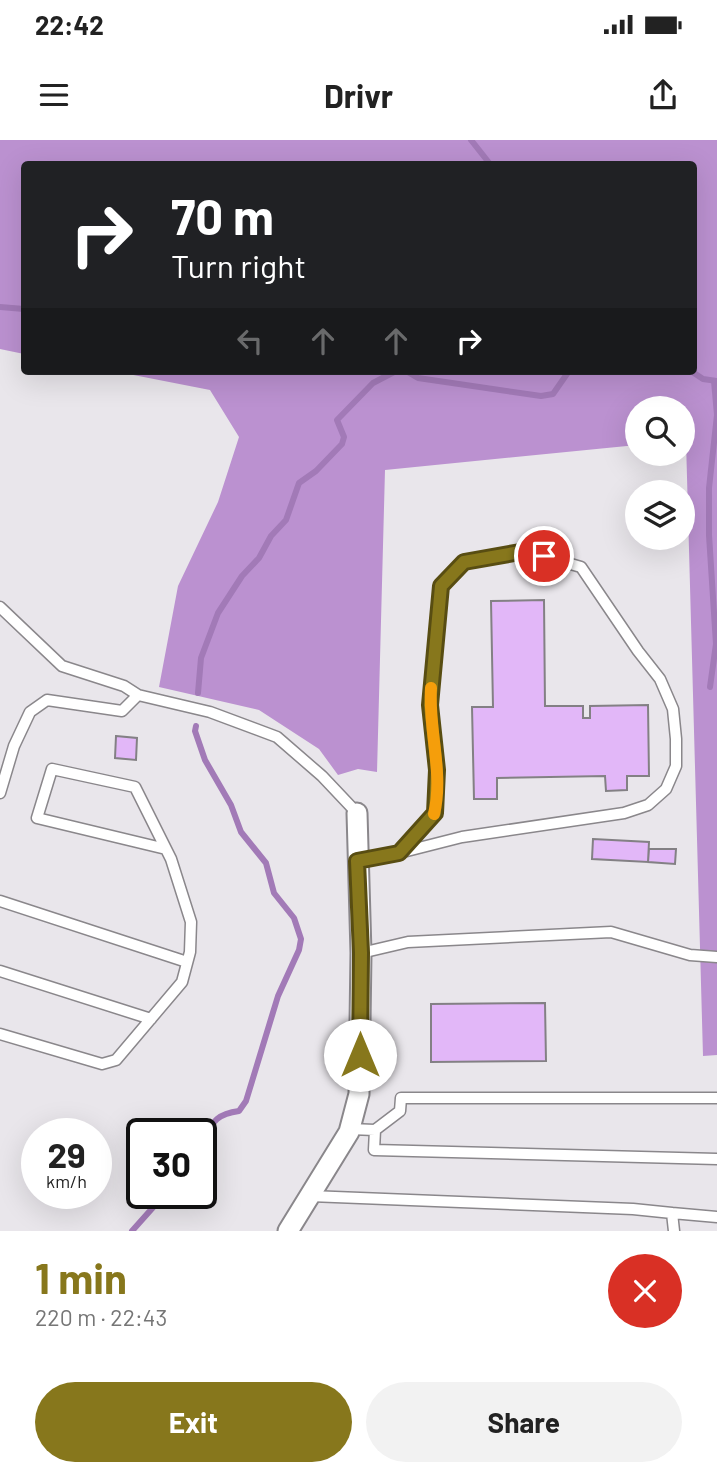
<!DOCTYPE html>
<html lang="en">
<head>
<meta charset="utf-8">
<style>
  body { margin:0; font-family:Barlow,sans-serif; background:#f2f2f2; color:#222; height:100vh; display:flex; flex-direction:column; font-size:26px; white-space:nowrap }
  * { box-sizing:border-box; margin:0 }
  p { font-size:23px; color:#767676 }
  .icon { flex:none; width:38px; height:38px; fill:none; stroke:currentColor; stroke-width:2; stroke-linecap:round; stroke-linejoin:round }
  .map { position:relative; height:1091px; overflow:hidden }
  .panel { display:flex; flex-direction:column; background:#fff; flex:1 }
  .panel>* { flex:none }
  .banner { position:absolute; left:21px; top:21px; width:676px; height:214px; border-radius:7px; box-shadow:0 7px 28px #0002; background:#202124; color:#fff; overflow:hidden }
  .tools { position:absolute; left:625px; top:256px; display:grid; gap:14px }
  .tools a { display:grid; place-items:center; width:70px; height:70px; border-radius:50%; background:#fff; box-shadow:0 7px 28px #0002; font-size:35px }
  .speed { position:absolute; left:21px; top:978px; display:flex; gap:14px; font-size:35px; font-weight:700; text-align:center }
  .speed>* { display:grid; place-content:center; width:91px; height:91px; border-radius:50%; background:#fff; box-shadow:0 7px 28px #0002; line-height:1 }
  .speed small { font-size:18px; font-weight:400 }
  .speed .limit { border:4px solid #111; border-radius:10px; background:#fff; color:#111 }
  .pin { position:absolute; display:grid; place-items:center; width:60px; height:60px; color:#fff; margin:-30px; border:4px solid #fff; border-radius:50%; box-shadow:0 2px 7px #0007 }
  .me { position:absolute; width:77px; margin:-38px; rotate:0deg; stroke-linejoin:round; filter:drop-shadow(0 0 5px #0008) }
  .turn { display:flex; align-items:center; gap:24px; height:147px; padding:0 35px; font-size:32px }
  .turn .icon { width:91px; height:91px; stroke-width:2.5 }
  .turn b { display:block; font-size:49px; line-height:60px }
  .lanes { display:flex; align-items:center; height:66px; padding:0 35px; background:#0003; justify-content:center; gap:35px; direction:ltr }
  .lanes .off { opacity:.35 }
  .round { display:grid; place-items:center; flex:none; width:74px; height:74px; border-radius:37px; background:#f2f2f2 }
  .headline { display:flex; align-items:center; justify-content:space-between; height:119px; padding:0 35px }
  h1 { font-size:42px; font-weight:700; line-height:52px; color:#87771c }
  .cta { display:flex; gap:14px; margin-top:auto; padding:14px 35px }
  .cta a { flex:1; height:80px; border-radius:42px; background:#87771c; color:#fff; font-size:28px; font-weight:700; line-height:80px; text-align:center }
  .cta a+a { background:#f2f2f2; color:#222 }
  .status { display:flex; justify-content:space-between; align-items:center; height:49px; padding:0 35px; background:#fff; direction:ltr }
  .status svg { height:19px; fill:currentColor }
  header { display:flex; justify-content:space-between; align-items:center; height:91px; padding:0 35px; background:#fff; font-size:32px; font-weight:700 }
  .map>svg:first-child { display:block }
  .forest { fill:#bb91d0 }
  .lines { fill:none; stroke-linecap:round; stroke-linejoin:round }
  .stream { stroke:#a27ab7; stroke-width:6 }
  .building { fill:#e2b7f8; stroke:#838084; stroke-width:2 }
  .lane-casing { stroke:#8a878b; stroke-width:13 }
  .street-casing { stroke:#8a878b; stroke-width:23 }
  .lane { stroke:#fff; stroke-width:10 }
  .street { stroke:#fff; stroke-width:19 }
  .route-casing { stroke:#584d12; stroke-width:18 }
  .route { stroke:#87771c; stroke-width:12 }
  .slow { stroke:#f59e0b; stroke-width:12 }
</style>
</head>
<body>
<div class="status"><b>22:42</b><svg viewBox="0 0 49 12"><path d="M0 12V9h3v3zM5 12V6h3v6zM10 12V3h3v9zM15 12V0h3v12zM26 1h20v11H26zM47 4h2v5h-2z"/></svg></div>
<header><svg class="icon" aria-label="menu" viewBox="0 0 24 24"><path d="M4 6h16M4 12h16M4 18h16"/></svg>Drivr<svg class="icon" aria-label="share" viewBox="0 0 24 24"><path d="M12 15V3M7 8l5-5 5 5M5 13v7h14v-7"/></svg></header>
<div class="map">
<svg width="717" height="1091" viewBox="0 0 717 1091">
  <rect width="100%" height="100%" fill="#e9e6eb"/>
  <path class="forest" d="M0,0H717V915L703,916L686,301H683L682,268H637V305L385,330L377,632L358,629L338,635L319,609L259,570L159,547L178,446L218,362L239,297L210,250L113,231H693V24H24V214L0,209Z"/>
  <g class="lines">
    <path class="stream" d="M471,0L490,24
      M0,167L24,169
      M406,231L418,238L541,256L553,254L569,231
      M691,231L703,239L717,241
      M710,547L716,504L709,395V348L717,275L714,241
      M198,553L201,518L218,473L242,436L259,418L271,396L286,380L299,343L316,331L342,304L344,297L337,280L373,243L396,231
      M196,586L195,591L205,620L231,665L241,692L266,723L274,753L294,778L301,799L299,810L278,856L246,961L239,971C216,974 213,982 201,1002
      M132,1091L165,1054"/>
  </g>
  <path class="building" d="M544,460L545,566H583V578H590V566L648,565L649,636H627V650L606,651L605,636L497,638V659H474L472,567H493L491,461Z
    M116,596L137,598L136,620L115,618Z
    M593,699L649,702L648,722L592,719Z
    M649,709H676L675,724L648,722Z
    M545,863L546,921L431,922V864Z"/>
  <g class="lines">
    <defs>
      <path id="lane" d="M526,411L581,427L638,511L660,539L673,569L676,599V626L666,649L648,665L624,673L462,697L399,713L435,672L437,630L430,565L441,446L464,422Z
        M0,467L62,526L124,546L138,555
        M0,653L14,606L30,572L47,560L122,571L138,555L210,572L277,597L322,636L357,673
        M358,721L399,713
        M0,761L187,822
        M361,813L408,802L611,792L690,815L717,817
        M0,831L151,879
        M0,894L102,924L116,920L182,842L190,812L191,782L171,719L135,647L52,629L37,678L166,709
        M350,989L375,990L400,971L401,958H717
        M375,990L374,1010L717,1019
        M310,1056L633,1069L672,1073L674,1091
        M672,1073L717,1077"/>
      <path id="street" d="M288,1091L349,992L359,954L361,813L357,673"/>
    </defs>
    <use href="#lane" class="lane-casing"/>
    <use href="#street" class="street-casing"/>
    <use href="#lane" class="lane"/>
    <use href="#street" class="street"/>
  </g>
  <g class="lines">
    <defs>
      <path id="route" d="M360,915L361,813L357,721L399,713L435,673L437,630L430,565L441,446L464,422L526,411L544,416"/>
    </defs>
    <use href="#route" class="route-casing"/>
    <use href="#route" class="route"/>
    <path class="slow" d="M431,548C428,589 444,633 434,674"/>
  </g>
</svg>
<div class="tools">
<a><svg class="icon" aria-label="search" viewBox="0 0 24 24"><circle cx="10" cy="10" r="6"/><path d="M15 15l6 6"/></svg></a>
<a><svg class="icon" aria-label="layers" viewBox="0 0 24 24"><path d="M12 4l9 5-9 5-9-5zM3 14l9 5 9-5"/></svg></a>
</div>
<div class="speed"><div>29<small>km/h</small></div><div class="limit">30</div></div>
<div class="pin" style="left:544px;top:416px;background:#d93025"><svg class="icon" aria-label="arrive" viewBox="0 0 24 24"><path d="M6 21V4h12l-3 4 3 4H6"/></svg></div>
<svg class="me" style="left:360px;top:915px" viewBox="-20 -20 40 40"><circle r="19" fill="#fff"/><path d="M0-13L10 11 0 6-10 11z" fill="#87771c"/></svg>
<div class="banner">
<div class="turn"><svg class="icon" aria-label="right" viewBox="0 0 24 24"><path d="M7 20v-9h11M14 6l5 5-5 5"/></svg><div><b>70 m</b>Turn right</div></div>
<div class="lanes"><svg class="icon off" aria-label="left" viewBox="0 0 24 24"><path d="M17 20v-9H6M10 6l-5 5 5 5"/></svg><svg class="icon off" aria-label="ahead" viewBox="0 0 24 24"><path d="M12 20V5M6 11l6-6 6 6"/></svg><svg class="icon off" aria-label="ahead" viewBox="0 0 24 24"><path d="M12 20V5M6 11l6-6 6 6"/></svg><svg class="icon" aria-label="right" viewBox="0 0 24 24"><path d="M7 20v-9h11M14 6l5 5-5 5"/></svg></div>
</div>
</div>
<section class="panel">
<div class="headline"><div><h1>1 min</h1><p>220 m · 22:43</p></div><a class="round" style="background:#d93025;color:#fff"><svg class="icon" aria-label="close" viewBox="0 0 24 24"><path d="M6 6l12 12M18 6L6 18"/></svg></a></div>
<div class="cta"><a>Exit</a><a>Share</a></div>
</section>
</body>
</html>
